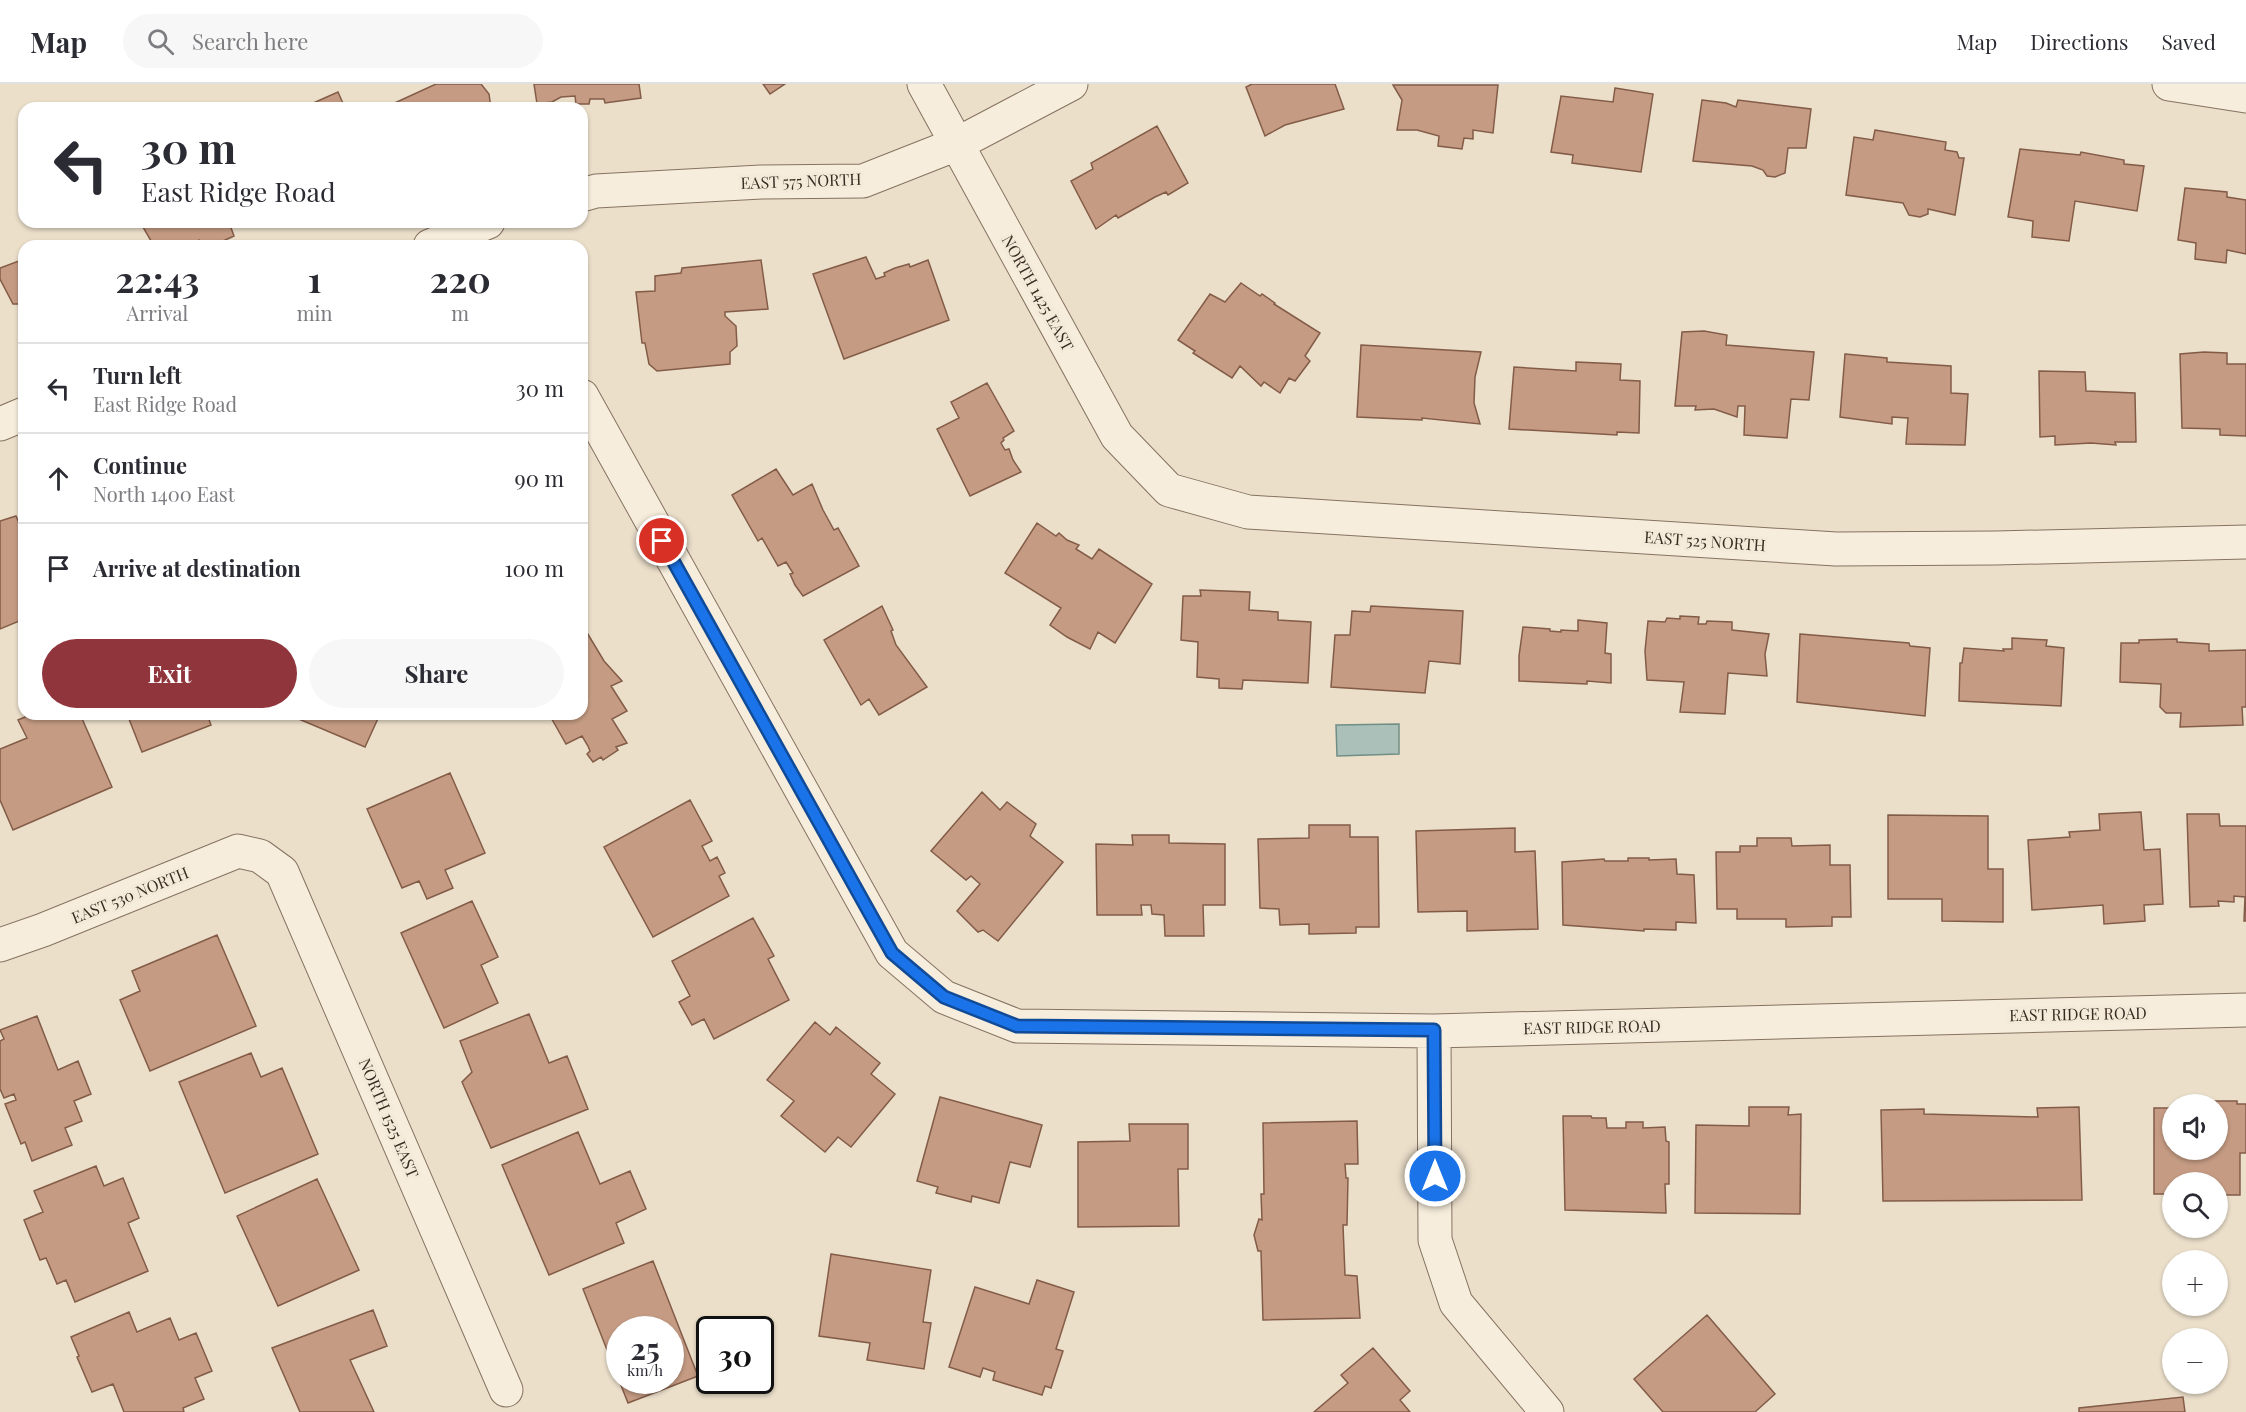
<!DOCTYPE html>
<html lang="en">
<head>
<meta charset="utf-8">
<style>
  body { margin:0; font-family:"Playfair Display",serif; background:#f7f7f7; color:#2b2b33; height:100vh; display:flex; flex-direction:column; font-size:22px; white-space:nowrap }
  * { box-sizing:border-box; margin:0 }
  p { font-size:20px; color:#7c7c81 }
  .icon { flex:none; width:33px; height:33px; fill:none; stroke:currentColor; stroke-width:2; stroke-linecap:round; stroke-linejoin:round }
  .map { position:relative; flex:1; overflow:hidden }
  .sheet { position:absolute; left:18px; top:156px; width:570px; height:480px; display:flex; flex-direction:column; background:#fff; border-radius:18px; box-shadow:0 2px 4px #0004 }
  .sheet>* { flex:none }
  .hud { position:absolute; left:18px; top:18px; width:570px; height:126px; border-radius:18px; box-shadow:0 2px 4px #0004; background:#fff; color:#2b2b33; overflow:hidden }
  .controls { position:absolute; left:2162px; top:1010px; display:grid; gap:12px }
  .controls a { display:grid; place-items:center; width:66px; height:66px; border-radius:50%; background:#fff; box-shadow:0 2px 4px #0004; font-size:30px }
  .speed { position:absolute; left:606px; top:1232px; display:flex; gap:12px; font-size:30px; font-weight:700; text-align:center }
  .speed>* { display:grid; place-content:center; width:78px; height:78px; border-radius:50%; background:#fff; box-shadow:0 2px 4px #0004; line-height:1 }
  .speed small { font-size:15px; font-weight:400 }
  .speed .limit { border:3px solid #111; border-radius:9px; background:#fff; color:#111 }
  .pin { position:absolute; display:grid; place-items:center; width:51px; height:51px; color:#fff; margin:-26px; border:3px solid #fff; border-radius:50%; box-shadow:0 2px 6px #0007 }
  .me { position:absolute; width:66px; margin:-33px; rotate:0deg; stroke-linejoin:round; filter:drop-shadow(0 0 4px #0008) }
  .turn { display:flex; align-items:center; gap:21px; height:126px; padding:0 24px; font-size:27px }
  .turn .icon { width:78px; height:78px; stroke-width:2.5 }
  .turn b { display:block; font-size:42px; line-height:51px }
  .eta { display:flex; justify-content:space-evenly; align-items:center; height:102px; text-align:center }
  .eta b { font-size:36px; font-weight:700; line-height:42px }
  .action { display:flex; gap:12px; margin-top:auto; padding:12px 24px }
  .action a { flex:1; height:69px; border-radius:36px; background:#8f353b; color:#fff; font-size:24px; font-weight:700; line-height:69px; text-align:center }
  .action a+a { background:#f7f7f7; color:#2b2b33 }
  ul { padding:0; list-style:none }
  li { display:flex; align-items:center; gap:18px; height:90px; padding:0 24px; border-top:2px solid #e1e1e2 }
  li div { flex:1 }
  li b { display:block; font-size:22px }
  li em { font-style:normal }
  header { display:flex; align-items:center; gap:36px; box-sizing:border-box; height:84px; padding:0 30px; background:#fff; border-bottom:2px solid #e1e1e2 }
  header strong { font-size:28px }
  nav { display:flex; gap:33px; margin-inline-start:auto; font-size:21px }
  .search { width:420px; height:54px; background:#f7f7f7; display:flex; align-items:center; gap:15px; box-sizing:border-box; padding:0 21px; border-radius:33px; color:#7c7c81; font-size:22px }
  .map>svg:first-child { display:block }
  .water { fill:#aac0b8; stroke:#718e85; stroke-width:1.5 }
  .building { fill:#c59b83; stroke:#835c48; stroke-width:1.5; fill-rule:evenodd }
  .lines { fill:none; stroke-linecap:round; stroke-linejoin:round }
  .minor-casing { stroke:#867260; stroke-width:35 }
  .minor { stroke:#f6eddc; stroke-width:33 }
  .route-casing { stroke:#114b97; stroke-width:15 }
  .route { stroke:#1a73e8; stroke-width:10 }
  .labels { text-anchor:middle; stroke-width:6; stroke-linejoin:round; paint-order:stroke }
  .street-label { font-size:16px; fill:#382b22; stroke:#f3ead9 }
</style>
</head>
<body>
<header>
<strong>Map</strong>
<div class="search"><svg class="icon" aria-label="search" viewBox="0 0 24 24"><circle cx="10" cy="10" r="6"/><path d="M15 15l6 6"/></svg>Search here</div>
<nav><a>Map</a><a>Directions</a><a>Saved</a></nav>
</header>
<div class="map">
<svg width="2246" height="1328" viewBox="0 0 2246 1328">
  <rect width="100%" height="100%" fill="#ebdfca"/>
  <path class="water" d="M1399,640V670L1337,672L1336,641Z"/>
  <path class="building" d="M436,0H481L489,10L491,24H390L388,22Z
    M534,0H639L641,14L605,19L604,15H590L589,20H576L575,12L561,13L552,18L537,20Z
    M763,0H785L770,10Z
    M1252,0H1335L1344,25L1285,41L1265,52L1246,3Z
    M1393,1H1498L1493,49L1473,46V55L1464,54L1462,65L1438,62L1439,52L1417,46H1397L1402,16Z
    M1615,4L1653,10L1641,88L1572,79L1573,71L1551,68L1561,12L1613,18Z
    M338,8L345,24H302Z
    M1702,16L1726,19L1736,23L1738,16L1811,25L1806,64H1788L1785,89L1775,93L1767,92L1763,86L1752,82L1693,77Z
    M1157,42L1188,99L1168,111L1166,108L1155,113L1118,134L1116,131L1096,145L1071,97L1093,85L1091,79Z
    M1875,46L1946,58L1945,66L1957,68L1959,74H1964L1955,131L1928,125V130L1920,133L1909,131L1903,119L1846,111L1854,53L1873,56Z
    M2020,65L2080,71L2081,68L2124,76V80L2144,82L2137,127L2075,117L2069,157L2032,153L2033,137L2008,133Z
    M2185,104L2227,108V113L2246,116V170L2227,166L2226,179L2195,175L2196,159L2178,156Z
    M140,138H229L234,152L212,162H201L199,156L188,162H154Z
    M866,173L876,195L885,192L884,189L895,184L909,180L910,183L928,176L949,236L844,275L813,190Z
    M24,175V220H13L0,195V184Z
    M761,176L768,225L725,228V232L736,242L737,262L730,268V280L657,287L649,280L645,259H642L636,208L655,207V192L681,189L682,184Z
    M1241,199L1260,212L1262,210L1275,219L1274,220L1320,249L1305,272L1310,277L1295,297L1289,294L1280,309L1264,298L1261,302L1240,282L1232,294L1193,269L1195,267L1178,256L1210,210L1225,218Z
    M1704,247L1727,251L1726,261L1814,268L1809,316L1791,315L1787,354L1744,351L1745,322H1738L1737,333L1714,325L1695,326L1696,322H1675L1682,248Z
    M1361,261L1481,268L1475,293L1474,319L1480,340L1422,334V336L1357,333Z
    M2204,268L2227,269V280H2246V352L2220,351V345L2182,344L2180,270Z
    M1845,270L1887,274V278L1951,282V309L1968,310L1965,361L1906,360L1908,334L1892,333V340L1840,333Z
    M1576,278L1621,280L1620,296L1640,297L1639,349L1617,348V351L1509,345L1514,283L1576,287Z
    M2039,287L2085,288L2086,307L2135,309L2136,358H2115L2116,361L2091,359L2055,361V352L2040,353Z
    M987,299L1014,347L1003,354L1004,356L1001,359L1005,366L1009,365L1013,376L1021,388L970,412L937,345L959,334L951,318Z
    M776,385L793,411L812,400L823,426L834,446L838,444L859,482L803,512L795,501L790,490L793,489L786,478L778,482L762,454L758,457L732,411Z
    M16,432L24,450V487L20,489L24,498V535L0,545V437Z
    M1037,439L1056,452L1059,449L1067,456L1079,461L1076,465L1092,475L1099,465L1152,500L1115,559L1098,548L1090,565L1067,553L1050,541L1061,524L1005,489Z
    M1200,506L1250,508L1249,526L1278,528V536L1311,538L1308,599L1243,596L1242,605L1219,604V595L1197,593L1198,558L1181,556L1183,512H1201Z
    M882,522L893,546L891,547L896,561L927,603L879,631L869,615L861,621L824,556Z
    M1371,522L1463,527L1460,580L1429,577L1425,609L1331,603L1335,551H1350L1352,527L1370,528Z
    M1680,532L1699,533L1698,540H1706L1707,537L1732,538V546L1769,550L1765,570L1767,592L1728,589L1725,630L1680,628L1684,598L1647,596L1645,567L1648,537L1665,538L1667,534L1680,535Z
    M1578,536L1607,539L1605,569L1611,570V599L1587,597V600L1519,597V572L1523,543L1550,545V547L1561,548V546L1578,547Z
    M583,542L604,577L622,597L611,602L627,627L612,635L627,659L616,663L618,666L603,676L601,673L593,678L587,670L590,667L588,662L582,652L566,660L549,630H582Z
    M1800,550L1909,559L1910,562L1930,564L1925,632L1797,618Z
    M2012,554L2047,556L2046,562L2064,564L2061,622L1959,617L1960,579H1962L1964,564L2004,567L2003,565H2012Z
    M2177,555V558L2209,560V567L2246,566V623H2242L2243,641L2180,643L2181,629H2166L2160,623L2161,600L2120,598L2121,559H2139V556Z
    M32,630H80L112,703L13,746L0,716V665L27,654L18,636Z
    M127,630H207L211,641L142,668Z
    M287,630H380L365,663Z
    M450,689L485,769L445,786L453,804L427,815L419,797L402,804L367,725Z
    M982,708L1000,726L1007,718L1036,740L1030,752L1063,778L998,857L983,846L978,848L957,827L980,800L971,792L966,796L931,767Z
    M690,716L712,757L702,762L710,777L717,773L725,789L719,792L729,812L653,853L604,763Z
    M2141,728L2144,766L2160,765L2163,820L2144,821L2145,837L2104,840L2103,821L2032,826L2028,756L2070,753L2069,748L2100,746L2099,730Z
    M2187,730H2219L2220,742H2246V837H2244L2245,813L2234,812V818L2218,817L2219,822L2190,823Z
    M1888,731L1988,732V785H2003V838L1942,837V815H1888Z
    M1309,741H1350V753H1378L1379,843H1356V849L1309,850V840L1280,841L1279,825L1260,824L1258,755L1309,754Z
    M1515,744V768L1535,767L1538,845L1467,847V827L1418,828L1416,747Z
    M1132,751H1169V759L1225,760V821H1203L1204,852H1165L1164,831L1152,830L1151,821H1141L1142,831H1097L1096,760L1133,761Z
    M1757,754H1791L1792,762L1830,761V781H1850L1851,833H1832V842L1786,843V835H1737V825H1717L1716,768H1740V762H1757Z
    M1628,774H1649V776L1676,775L1677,790L1694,791L1696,839L1676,838V846L1644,845V847L1563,841L1562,778L1604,775L1605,777H1628Z
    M472,817L498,873L481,881L498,919L444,944L401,849Z
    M753,834L774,872L768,875L789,916L714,955L704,935L692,941L679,918L690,912L672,877Z
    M217,851L256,942L150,987L120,916L140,907L132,887Z
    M529,930L549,979L567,972L588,1025L491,1064L462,998L472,988L460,957Z
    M37,932L58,986L78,977L91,1010L74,1017L82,1037L65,1044L72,1061L32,1077L25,1058L21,1060L5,1020L16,1016L14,1010L4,1014L0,1005V957L4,955L0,946Z
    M815,938L830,951L836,943L880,979L871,990L895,1010L851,1063L838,1053L825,1068L781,1032L794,1017L767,996Z
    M251,969L261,993L282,984L318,1070L225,1109L179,998Z
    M940,1013L1042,1041L1030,1083L1010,1078L999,1119L972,1112L971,1118L936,1109L938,1103L917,1097Z
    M2201,1017H2237V1020H2246V1069H2240V1111H2217V1098H2172V1110H2154V1024H2172V1065H2217V1020H2201Z
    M1749,1023H1789L1788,1031L1801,1030L1800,1130L1695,1129L1696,1041L1749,1042Z
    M2079,1023L2082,1116L1883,1117L1881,1026L1924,1025V1030L2038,1033L2037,1024Z
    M1563,1032H1591L1592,1034H1606L1607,1044H1626V1038H1643V1044L1665,1043L1666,1057L1669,1058V1100H1665L1666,1129L1565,1126Z
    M1357,1037L1358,1080H1345L1346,1094H1348L1347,1141H1343L1345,1191L1357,1192L1360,1234L1263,1236L1261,1167H1258L1254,1151L1259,1135L1262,1136L1261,1110H1264L1263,1039Z
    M1129,1040H1188V1085H1178L1179,1142L1078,1143V1058L1130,1057Z
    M578,1048L600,1100L630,1087L646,1125L616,1139L624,1159L549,1191L502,1081Z
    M96,1082L104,1102L123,1094L139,1134L128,1139L148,1187L75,1218L66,1196L57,1200L46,1174L40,1176L24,1136L43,1128L34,1107Z
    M317,1095L359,1186L278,1222L237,1132Z
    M831,1170L931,1186L923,1238L931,1239L924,1285L867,1276L870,1259L819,1252Z
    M653,1177L698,1292L628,1319L583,1205ZM620,1245H670V1296H620Z
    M1037,1196L1074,1208L1056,1265L1063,1267L1051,1304L1045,1302L1042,1311L993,1296L995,1288L983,1284L980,1293L949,1283L975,1203L1029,1220Z
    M373,1226L387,1262L350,1276L374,1328H300L272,1264Z
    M129,1228L137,1248L170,1234L179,1256L196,1249L212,1287L195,1294L204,1315L183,1324L184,1328H124L113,1300L92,1308L77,1273L79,1272L71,1253Z
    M1707,1231L1775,1310L1755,1328H1663L1634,1295Z
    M1373,1264L1410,1307L1400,1316L1410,1328H1314L1348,1299L1341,1291Z
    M2183,1313L2185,1328H2079V1324Z"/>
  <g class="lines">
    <defs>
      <path id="minor" d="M924,0L1117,352L1169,406L1248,428L1836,465L1996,464L2246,458
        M2169,0L2246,12
        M582,111L596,107L761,98L863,97L957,60L1071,0
        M430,162L488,138
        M582,312L892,869L944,913L1017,942L1434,947L2246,926
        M0,340L24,330
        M0,861L43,846L238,767L260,772L282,788L506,1306
        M1434,947L1435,1156L1456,1219L1547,1328"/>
    </defs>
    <use href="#minor" class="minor-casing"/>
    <use href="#minor" class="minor"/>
  </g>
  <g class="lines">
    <defs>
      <path id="route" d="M662,457L892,869L944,913L1017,942L1434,946L1435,1092"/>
    </defs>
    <use href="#route" class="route-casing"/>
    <use href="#route" class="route"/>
  </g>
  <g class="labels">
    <g class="street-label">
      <text transform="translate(801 97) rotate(-2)" y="6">EAST 575 NORTH</text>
      <text transform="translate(1038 209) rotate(61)" y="6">NORTH 1425 EAST</text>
      <text transform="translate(1705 457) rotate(4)" y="6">EAST 525 NORTH</text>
      <text transform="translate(130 811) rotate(-22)" y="6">EAST 530 NORTH</text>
      <text transform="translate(2078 930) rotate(-1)" y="6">EAST RIDGE ROAD</text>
      <text transform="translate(1592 943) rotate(-1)" y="6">EAST RIDGE ROAD</text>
      <text transform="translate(389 1034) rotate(67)" y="6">NORTH 1525 EAST</text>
    </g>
  </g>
</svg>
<div class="controls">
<a><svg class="icon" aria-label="sound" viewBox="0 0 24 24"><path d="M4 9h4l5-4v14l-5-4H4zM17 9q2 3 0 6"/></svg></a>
<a><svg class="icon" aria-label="search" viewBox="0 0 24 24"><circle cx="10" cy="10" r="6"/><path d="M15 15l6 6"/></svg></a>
<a>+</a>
<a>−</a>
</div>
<div class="speed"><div>25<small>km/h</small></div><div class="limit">30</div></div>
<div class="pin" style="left:662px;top:457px;background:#d93025"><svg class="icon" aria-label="arrive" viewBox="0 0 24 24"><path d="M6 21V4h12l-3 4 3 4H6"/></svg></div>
<svg class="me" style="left:1435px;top:1092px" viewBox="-20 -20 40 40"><circle r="17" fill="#1a73e8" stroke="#fff" stroke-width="3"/><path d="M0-11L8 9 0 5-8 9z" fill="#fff"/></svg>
<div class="hud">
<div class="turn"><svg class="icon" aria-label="left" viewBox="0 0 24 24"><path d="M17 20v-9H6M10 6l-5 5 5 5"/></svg><div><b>30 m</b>East Ridge Road</div></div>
</div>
<section class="sheet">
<div class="eta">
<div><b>22:43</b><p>Arrival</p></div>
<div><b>1</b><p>min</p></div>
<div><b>220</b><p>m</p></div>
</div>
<ul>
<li><svg class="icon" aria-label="left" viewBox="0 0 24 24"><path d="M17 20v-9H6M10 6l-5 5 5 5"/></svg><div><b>Turn left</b><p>East Ridge Road</p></div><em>30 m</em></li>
<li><svg class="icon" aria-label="ahead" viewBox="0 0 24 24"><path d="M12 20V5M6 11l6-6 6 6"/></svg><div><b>Continue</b><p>North 1400 East</p></div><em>90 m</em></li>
<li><svg class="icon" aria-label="arrive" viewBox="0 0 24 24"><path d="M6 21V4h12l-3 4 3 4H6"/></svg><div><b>Arrive at destination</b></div><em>100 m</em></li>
</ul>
<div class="action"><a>Exit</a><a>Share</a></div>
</section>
</div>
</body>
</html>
